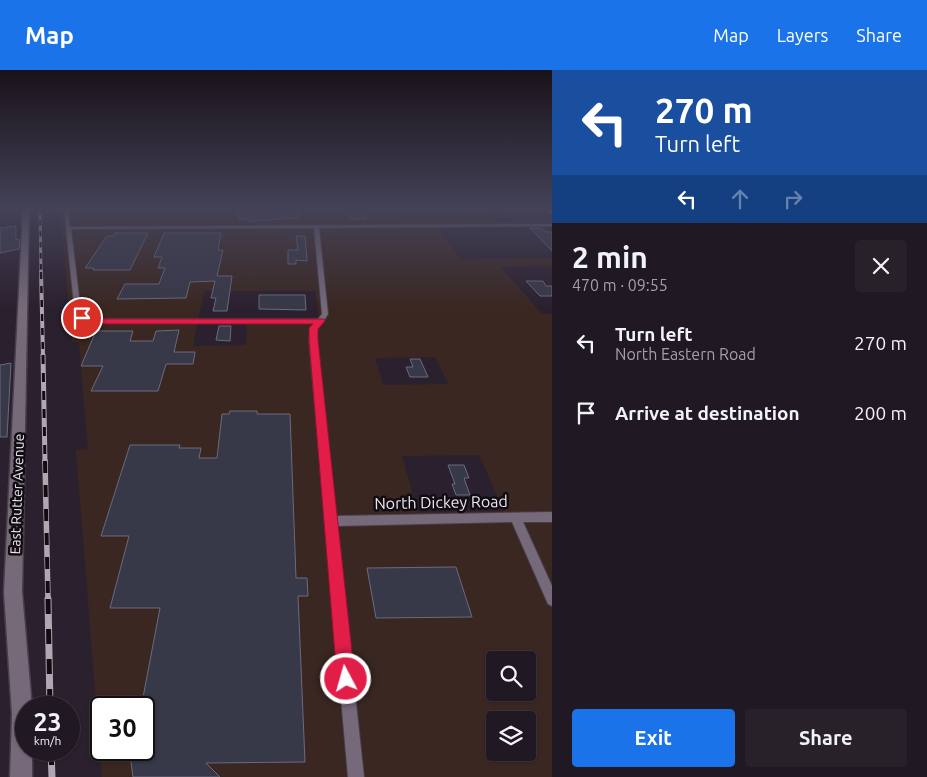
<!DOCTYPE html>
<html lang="en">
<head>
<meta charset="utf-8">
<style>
  body { margin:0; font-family:Ubuntu,sans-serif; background:#28212a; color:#f1f3f6; height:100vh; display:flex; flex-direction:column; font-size:19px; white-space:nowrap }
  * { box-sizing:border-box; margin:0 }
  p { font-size:16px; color:#a2a0a5 }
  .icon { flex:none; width:28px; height:28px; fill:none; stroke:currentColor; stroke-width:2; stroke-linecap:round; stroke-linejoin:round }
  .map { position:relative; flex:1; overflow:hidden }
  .sheet { display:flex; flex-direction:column; background:#201822; width:375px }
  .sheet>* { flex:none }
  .top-card { background:#1a4fa0; color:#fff; overflow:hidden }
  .fabs { position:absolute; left:486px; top:581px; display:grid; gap:10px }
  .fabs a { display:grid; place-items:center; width:50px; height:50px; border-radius:5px; background:#201822; box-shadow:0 1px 4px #0004,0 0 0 1px #3d3740; font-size:25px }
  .speed { position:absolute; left:15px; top:626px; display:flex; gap:10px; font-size:25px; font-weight:700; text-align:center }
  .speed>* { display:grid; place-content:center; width:65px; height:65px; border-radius:50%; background:#201822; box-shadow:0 1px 4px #0004,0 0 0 1px #3d3740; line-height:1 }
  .speed small { font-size:12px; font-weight:400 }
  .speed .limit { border:2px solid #111; border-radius:8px; background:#fff; color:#111 }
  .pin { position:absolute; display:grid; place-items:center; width:42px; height:42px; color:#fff; margin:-21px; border:2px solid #fff; border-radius:50%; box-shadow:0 1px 5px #0007 }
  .me { position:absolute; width:55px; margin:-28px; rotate:354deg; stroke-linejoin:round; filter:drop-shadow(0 0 4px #0008) }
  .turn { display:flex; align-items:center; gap:18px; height:105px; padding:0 20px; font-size:22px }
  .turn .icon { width:65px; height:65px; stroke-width:2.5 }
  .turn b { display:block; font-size:35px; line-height:42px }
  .lanes { display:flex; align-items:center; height:48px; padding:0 20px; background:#0003; justify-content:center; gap:25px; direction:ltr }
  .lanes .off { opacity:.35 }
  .round { display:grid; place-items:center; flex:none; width:52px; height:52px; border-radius:5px; background:#28212a }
  .summary { display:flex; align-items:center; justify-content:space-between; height:85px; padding:0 20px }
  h1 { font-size:30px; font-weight:600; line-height:38px }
  .cta { display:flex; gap:10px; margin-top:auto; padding:10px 20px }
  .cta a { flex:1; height:58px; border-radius:5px; background:#1a73e8; color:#fff; font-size:20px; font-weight:600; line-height:58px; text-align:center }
  .cta a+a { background:#28212a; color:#f1f3f6 }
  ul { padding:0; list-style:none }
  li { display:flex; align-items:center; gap:15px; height:70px; padding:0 20px }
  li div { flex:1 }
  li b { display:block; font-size:19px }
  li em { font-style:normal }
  header { display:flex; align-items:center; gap:30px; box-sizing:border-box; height:70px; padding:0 25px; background:#1a73e8; color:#fff }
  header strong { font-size:24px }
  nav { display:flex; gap:28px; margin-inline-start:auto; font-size:18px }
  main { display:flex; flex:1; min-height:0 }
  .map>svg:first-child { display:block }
  .commercial { fill:#352c3b }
  .industrial { fill:#3a2722; fill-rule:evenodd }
  .building { fill:#373848; stroke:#6a6b7e }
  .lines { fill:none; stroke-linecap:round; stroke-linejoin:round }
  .street-casing { stroke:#473f4a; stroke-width:2 }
  .secondary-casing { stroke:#473f4a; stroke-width:3 }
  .primary-casing { stroke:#473f4a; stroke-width:2 }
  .street { fill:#766a7a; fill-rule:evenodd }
  .secondary { fill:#766a7a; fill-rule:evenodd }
  .primary { fill:#5d97c2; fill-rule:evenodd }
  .rail-far4-casing { stroke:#afa7b2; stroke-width:3 }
  .rail-far3-casing { stroke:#afa7b2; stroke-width:4 }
  .rail-far2-casing { stroke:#afa7b2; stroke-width:5 }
  .rail-far1-casing { stroke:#afa7b2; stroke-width:5.5 }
  .rail-casing { stroke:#afa7b2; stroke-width:7 }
  .rail-far4 { stroke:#110c12; stroke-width:2; stroke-dasharray:5.5; stroke-linecap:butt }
  .rail-far3 { stroke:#110c12; stroke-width:2.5; stroke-dasharray:7; stroke-linecap:butt }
  .rail-far2 { stroke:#110c12; stroke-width:3; stroke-dasharray:9; stroke-linecap:butt }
  .rail-far1 { stroke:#110c12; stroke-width:4; stroke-dasharray:12; stroke-linecap:butt }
  .rail { stroke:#110c12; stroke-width:5; stroke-dasharray:15; stroke-linecap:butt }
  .route { fill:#e11d48; stroke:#92132f }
  .labels { text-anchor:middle; stroke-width:5; stroke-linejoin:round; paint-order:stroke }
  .street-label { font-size:14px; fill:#ede6f0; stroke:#110c12 }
  .near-street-label { font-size:16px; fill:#ede6f0; stroke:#110c12 }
</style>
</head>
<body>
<header>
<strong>Map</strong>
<nav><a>Map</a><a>Layers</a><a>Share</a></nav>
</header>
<main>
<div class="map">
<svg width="552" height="707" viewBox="0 0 552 707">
  <rect width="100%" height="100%" fill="#2b202e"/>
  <path class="commercial" d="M503,139H541L552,148V158H522Z"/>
  <path class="industrial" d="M60,139H503L506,143H486L500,158H438L461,189L552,188V196L501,197L542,244H552V707H102L76,380L88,379L79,273L72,272ZM204,221H315L319,248L247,249L246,275L193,276ZM435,287L448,314L383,315L375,288ZM479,385L504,441L418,442L402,386ZM495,590H528V622H495ZM101,638H144V680H101ZM495,650H528V682H495Z"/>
  <path class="building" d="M239,139H297L299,148L248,151V149H238Z
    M346,139H362L366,149H349Z
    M16,156V169L20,170L19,179L0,183V158Z
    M530,158H541L546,162H552V181Z
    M115,163H148L130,200H93L94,198H85L107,166H114Z
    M164,163H221L218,180H223L217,206H232L227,241H213L216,228H211L215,211L190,212L186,228L117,229L125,214H159L165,198H158L162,187H154Z
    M296,166H305L307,191L296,190V194H288V180H298Z
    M526,211H543L546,216H552V226H540Z
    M259,225H305L306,240L259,239Z
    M219,256H231L230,271L216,270Z
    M179,260L174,282H195L193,294H166L158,321H91L103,296H81L96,261H133L130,271H153L156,261Z
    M410,289H420L428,307H410L406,297H413Z
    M11,293L7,367H0V295Z
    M230,341H257V344H290L296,508H307L308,526H298L305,692L206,693L220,707H133L131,692L133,680H144V638H141L160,538H110L129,466H101L130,375H180L179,378H201L199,388H217L222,344H229Z
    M448,395H464L469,408H464L470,425H456L452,414H455Z
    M456,497L472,547L376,548L367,498Z"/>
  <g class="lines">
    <defs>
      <path id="street" d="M64,139H68L70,157L552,154V156L319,158L328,244L323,252L317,258V270L336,446L552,442V452H523L552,516V536L548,534L512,452L337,456L364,707H348L309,270L311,258L314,253H97L80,249L74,235ZM314,158L322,244L318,249H97L85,247L80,235L71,159Z"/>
      <path id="secondary" d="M23,139H29L22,522L32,638H26V680H32V707H10L12,644L4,522Z"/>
      <path id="primary" d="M546,139H552V144Z"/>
    </defs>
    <use href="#street" class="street-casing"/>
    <use href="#secondary" class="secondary-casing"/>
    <use href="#primary" class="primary-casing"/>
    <use href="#street" class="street"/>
    <use href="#secondary" class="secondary"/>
    <use href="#primary" class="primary"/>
    <defs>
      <path id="rail-far4" d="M40,139L41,204"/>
      <path id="rail-far3" d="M41,202L43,286"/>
      <path id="rail-far2" d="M43,285L45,393"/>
      <path id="rail-far1" d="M45,391L48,530"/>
      <path id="rail" d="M48,529L50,638
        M51,680L52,707"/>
    </defs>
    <use href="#rail-far4" class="rail-far4-casing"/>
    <use href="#rail-far3" class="rail-far3-casing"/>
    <use href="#rail-far2" class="rail-far2-casing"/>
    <use href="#rail-far1" class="rail-far1-casing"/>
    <use href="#rail" class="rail-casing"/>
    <use href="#rail-far4" class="rail-far4"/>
    <use href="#rail-far3" class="rail-far3"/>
    <use href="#rail-far2" class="rail-far2"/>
    <use href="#rail-far1" class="rail-far1"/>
    <use href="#rail" class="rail"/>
  </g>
  <linearGradient id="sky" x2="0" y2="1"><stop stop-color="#181219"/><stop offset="0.58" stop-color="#444257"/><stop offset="1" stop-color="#444257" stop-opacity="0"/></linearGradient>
  <rect width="552" height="238" fill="url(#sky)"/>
  <path class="route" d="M82,245L97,249H324L325,251L318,259V270L355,609L352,615L346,618L340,615L337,609L309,270V258L313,254H97L79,250L77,248Z"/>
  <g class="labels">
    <g class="street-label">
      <text transform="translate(17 424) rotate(-88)" y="5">East Rutter Avenue</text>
    </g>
    <g class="near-street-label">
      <text transform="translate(441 432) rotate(-1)" y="6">North Dickey Road</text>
    </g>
  </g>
</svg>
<div class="fabs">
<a><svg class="icon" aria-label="search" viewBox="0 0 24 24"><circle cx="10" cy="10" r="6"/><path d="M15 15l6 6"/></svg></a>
<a><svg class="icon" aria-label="layers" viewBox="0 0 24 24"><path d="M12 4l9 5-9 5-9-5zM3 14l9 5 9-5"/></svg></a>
</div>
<div class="speed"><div>23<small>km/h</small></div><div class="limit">30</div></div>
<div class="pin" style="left:82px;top:248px;background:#d93025"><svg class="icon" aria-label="arrive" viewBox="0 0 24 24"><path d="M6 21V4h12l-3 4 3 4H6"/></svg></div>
<svg class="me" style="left:346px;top:609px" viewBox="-20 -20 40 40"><circle r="17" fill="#e11d48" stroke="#fff" stroke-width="3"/><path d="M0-11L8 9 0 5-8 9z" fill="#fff"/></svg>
</div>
<section class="sheet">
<div class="top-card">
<div class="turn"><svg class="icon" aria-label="left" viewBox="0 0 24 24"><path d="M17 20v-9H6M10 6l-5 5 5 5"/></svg><div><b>270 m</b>Turn left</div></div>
<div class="lanes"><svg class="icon" aria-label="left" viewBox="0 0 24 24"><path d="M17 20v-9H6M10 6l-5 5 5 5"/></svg><svg class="icon off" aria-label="ahead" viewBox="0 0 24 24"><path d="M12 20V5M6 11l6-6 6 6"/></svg><svg class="icon off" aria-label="right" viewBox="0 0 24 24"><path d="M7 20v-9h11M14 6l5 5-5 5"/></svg></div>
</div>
<div class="summary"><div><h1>2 min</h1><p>470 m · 09:55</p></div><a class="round"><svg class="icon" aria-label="close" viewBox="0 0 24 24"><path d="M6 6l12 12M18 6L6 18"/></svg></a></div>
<ul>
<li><svg class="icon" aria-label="left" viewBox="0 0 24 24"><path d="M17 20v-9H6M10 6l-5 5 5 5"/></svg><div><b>Turn left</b><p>North Eastern Road</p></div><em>270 m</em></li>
<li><svg class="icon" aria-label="arrive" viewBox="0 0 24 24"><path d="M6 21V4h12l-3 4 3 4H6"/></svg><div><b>Arrive at destination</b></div><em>200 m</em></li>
</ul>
<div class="cta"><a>Exit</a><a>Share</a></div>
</section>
</main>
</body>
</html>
